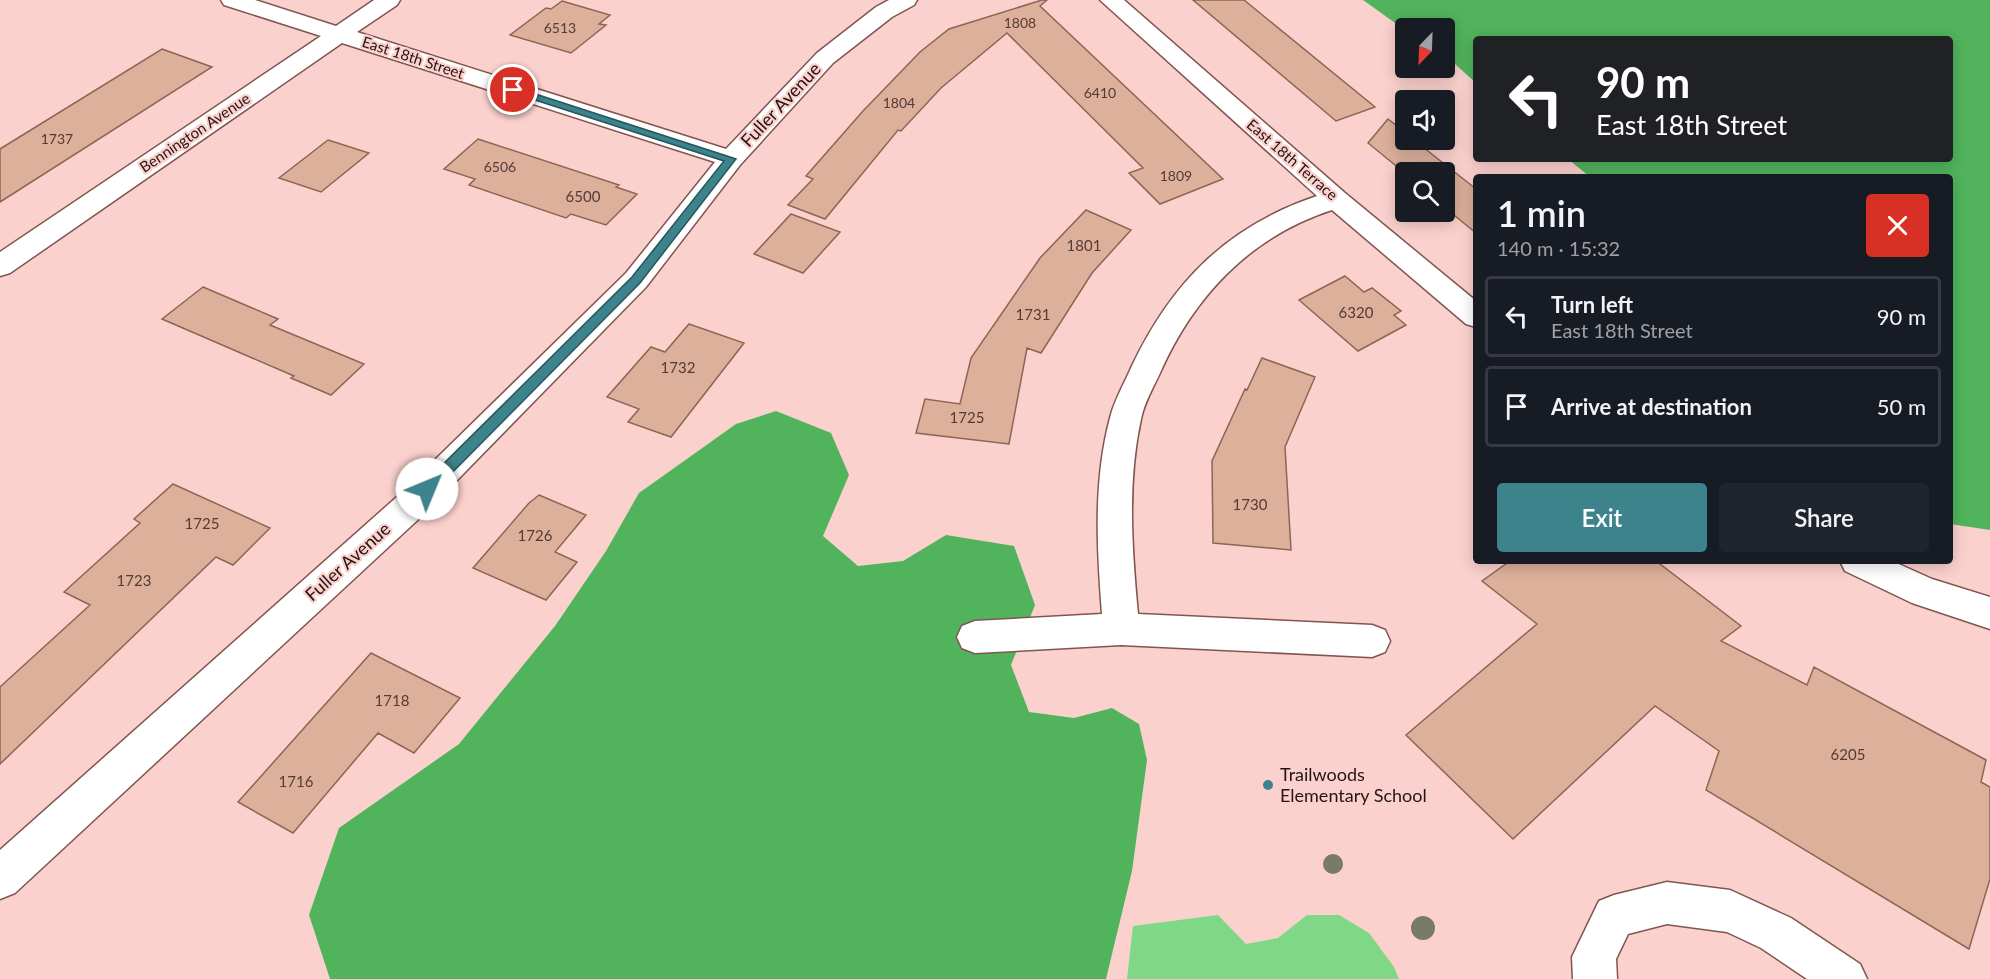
<!DOCTYPE html>
<html lang="en">
<head>
<meta charset="utf-8">
<style>
  body { margin:0; font-family:Lato,sans-serif; background:#20242c; color:#f1f3f6; height:100vh; display:flex; flex-direction:column; font-size:22px; white-space:nowrap }
  * { box-sizing:border-box; margin:0 }
  p { font-size:20px; color:#9ea1a6 }
  .icon { flex:none; width:33px; height:33px; fill:none; stroke:currentColor; stroke-width:2; stroke-linecap:round; stroke-linejoin:round }
  .map { position:relative; flex:1; overflow:hidden }
  .side { position:absolute; left:1473px; top:174px; width:480px; height:390px; display:flex; flex-direction:column; background:#171b24; border-radius:6px; box-shadow:0 3px 15px #0003 }
  .side>* { flex:none }
  .guide { position:absolute; left:1473px; top:36px; width:480px; height:126px; border-radius:6px; box-shadow:0 3px 15px #0003; background:#202124; color:#fff; overflow:hidden }
  .needle { width:39px; rotate:203deg }
  .tools { position:absolute; left:1395px; top:18px; display:grid; gap:12px }
  .tools a { display:grid; place-items:center; width:60px; height:60px; border-radius:6px; background:#171b24; box-shadow:0 3px 15px #0003; font-size:30px }
  .pin { position:absolute; display:grid; place-items:center; width:51px; height:51px; color:#fff; margin:-26px; border:3px solid #fff; border-radius:50%; box-shadow:0 2px 6px #0007 }
  .me { position:absolute; width:66px; margin:-33px; rotate:45deg; stroke-linejoin:round; filter:drop-shadow(0 0 4px #0008) }
  .turn { display:flex; align-items:center; gap:21px; height:126px; padding:0 24px; font-size:27px }
  .turn .icon { width:78px; height:78px; stroke-width:2.5 }
  .turn b { display:block; font-size:42px; line-height:51px }
  .round { display:grid; place-items:center; flex:none; width:63px; height:63px; border-radius:6px; background:#20242c }
  .head { display:flex; align-items:center; justify-content:space-between; height:102px; padding:0 24px }
  h1 { font-size:36px; font-weight:600; line-height:45px }
  .primary-button { display:flex; gap:12px; margin-top:auto; padding:12px 24px }
  .primary-button a { flex:1; height:69px; border-radius:6px; background:#3c838c; color:#fff; font-size:24px; font-weight:600; line-height:69px; text-align:center }
  .primary-button a+a { background:#20242c; color:#f1f3f6 }
  ul { padding:0; list-style:none }
  li { display:flex; align-items:center; gap:18px; height:81px; margin:0 12px 9px; padding:0 12px; border:3px solid #363941; border-radius:6px }
  li div { flex:1 }
  li b { display:block; font-size:22px }
  li em { font-style:normal }
  .map>svg:first-child { display:block }
  .green { fill:#7fd885 }
  .forest { fill:#51b45c }
  .building { fill:#ddb09c; stroke:#8e6552; stroke-width:1.5 }
  .lines { fill:none; stroke-linecap:round; stroke-linejoin:round }
  .minor-casing { stroke:#815550; stroke-width:3 }
  .minor { fill:#fff; fill-rule:evenodd }
  .tree { fill:#797b67 }
  .route { fill:#3c838c; stroke:#27555b; stroke-width:1.5 }
  .poi-dot { fill:#3c838c; stroke:#fbd1cd; stroke-width:2 }
  .labels { text-anchor:middle; stroke-width:4.5; stroke-linejoin:round; paint-order:stroke }
  .far-number-label { font-size:14px; fill:#543b34 }
  .far-street-label { font-size:15px; fill:#261412; stroke:#fbd1cd }
  .number-label { font-size:15px; fill:#543b34 }
  .street-label { font-size:18px; fill:#261412; stroke:#fbd1cd }
  .poi-label { font-size:18px; fill:#261412; stroke:#fbd1cd; text-anchor:start }
</style>
</head>
<body>
<div class="map">
<svg width="1990" height="979" viewBox="0 0 1990 979">
  <rect width="100%" height="100%" fill="#fbd1cd"/>
  <path class="green" d="M1218,915L1246,944L1278,938L1307,915H1339L1369,933L1394,967L1399,979H1127L1133,926Z"/>
  <path class="forest" d="M1363,0H1990V530L1950,524V177H1590L1568,159H1950V39H1476V83L1445,55L1444,28L1405,30Z
    M776,411L831,433L849,475L823,536L858,566L903,561L946,535L1014,546L1035,605L1011,665L1029,712L1074,718L1112,708L1139,724L1147,760L1132,871L1106,979H330L309,915L339,828L459,744L555,626L606,551L639,493L736,424Z"/>
  <path class="building" d="M1042,0H1047L1040,6L1223,179L1160,204L1129,173L1143,168L1007,33L941,88L901,131L898,130L825,219L788,205L813,179L806,176L863,111L920,52L949,29Z
    M1193,0H1244L1375,107L1336,121Z
    M562,1L610,15L599,24L606,25L571,53L510,35L546,8L551,9Z
    M162,49L212,67L0,202V149Z
    M1388,119L1406,133V140H1414L1476,189V233L1444,207V172H1406V174L1368,143Z
    M478,139L619,185L616,187L637,194L606,225L571,214L566,218L469,185L475,179L444,169Z
    M328,140L369,153L321,192L279,178Z
    M1086,210L1131,230L1092,273L1041,353L1027,348L1009,444L916,433L925,399L960,404L971,358L1040,258Z
    M791,214L840,232L803,273L754,254Z
    M1345,276L1364,292L1372,288L1401,311L1394,315L1406,325L1358,351L1299,300Z
    M203,287L278,319L270,325L364,364L331,395L291,378L294,376L162,319Z
    M689,324L744,343L671,437L628,422L639,409L607,397L651,347L665,352Z
    M1262,358L1315,377L1285,447L1291,550L1213,543L1212,461L1245,389L1247,390Z
    M173,484L270,528L233,565L216,557L0,764V687L90,605L64,592L140,523L134,519Z
    M539,495L586,515L555,552L577,562L546,600L473,568L529,503Z
    M1510,561H1656L1741,626L1721,641L1807,685L1814,667L1986,760L1981,782L1990,787V879L1969,949L1706,790L1719,751L1655,706L1513,839L1406,735L1537,624L1482,581Z
    M371,653L460,698L414,753L378,733L293,833L238,802Z"/>
  <g class="lines">
    <defs>
      <path id="minor" d="M221,0H255L336,26L374,0H400L397,5L357,32L726,149L817,53L876,7L889,0H917L914,5L892,17L833,63L740,165L646,287L423,515L15,893L0,899V850L399,495L626,273L715,162L342,43L10,273L0,276V252L321,36L224,5Z
        M1100,0H1124L1345,193L1476,301V327L1466,324L1332,210C1251,236 1194,296 1160,373C1153,388 1144,403 1141,419C1127,483 1132,550 1138,614L1372,625L1385,630L1390,641L1385,652L1372,657L1121,645L975,653L962,648L957,637L962,626L975,621L1102,614C1097,550 1093,481 1110,418C1114,401 1124,384 1131,368C1171,283 1227,226 1317,196Z
        M1840,561H1892L1932,579L1990,597V629L1912,603L1845,571Z
        M1667,882L1730,890L1791,918L1860,964L1867,979H1807L1761,948L1727,932L1667,924L1628,934L1616,959L1617,979H1573L1572,957L1599,901L1614,895Z"/>
    </defs>
    <use href="#minor" class="minor-casing"/>
    <use href="#minor" class="minor"/>
  </g>
  <g class="tree">
    <circle cx="1333" cy="864" r="10"/>
    <circle cx="1423" cy="928" r="12"/>
  </g>
  <path class="route" d="M510,88H517L736,159L640,283L432,493H422L420,489L422,485L632,277L724,161L510,92Z"/>
  <circle class="poi-dot" cx="1268" cy="785" r="6"/>
  <g class="labels">
    <g class="far-number-label">
      <text x="1020" y="28">1808</text>
      <text x="560" y="33">6513</text>
      <text x="1100" y="98">6410</text>
      <text x="899" y="108">1804</text>
      <text x="57" y="144">1737</text>
      <text x="500" y="172">6506</text>
      <text x="1176" y="181">1809</text>
    </g>
    <g class="far-street-label">
      <text transform="translate(413 58) rotate(18)" y="5">East 18th Street</text>
      <text transform="translate(195 133) rotate(-34)" y="5">Bennington Avenue</text>
      <text transform="translate(1292 160) rotate(41)" y="5">East 18th Terrace</text>
    </g>
    <g class="number-label">
      <text x="583" y="202">6500</text>
      <text x="1084" y="251">1801</text>
      <text x="1356" y="318">6320</text>
      <text x="1033" y="320">1731</text>
      <text x="678" y="373">1732</text>
      <text x="967" y="423">1725</text>
      <text x="1250" y="510">1730</text>
      <text x="202" y="529">1725</text>
      <text x="535" y="541">1726</text>
      <text x="134" y="586">1723</text>
      <text x="392" y="706">1718</text>
      <text x="1848" y="760">6205</text>
      <text x="296" y="787">1716</text>
    </g>
    <g class="street-label">
      <text transform="translate(781 105) rotate(-47)" y="6">Fuller Avenue</text>
      <text transform="translate(348 562) rotate(-42)" y="6">Fuller Avenue</text>
    </g>
    <g class="poi-label">
      <text x="1280" y="781">Trailwoods<tspan x="1280" dy="21">Elementary School</tspan></text>
    </g>
  </g>
</svg>
<div class="tools">
<a><svg class="needle" viewBox="-14 -14 28 28"><path d="M0-13l5 13h-10z" fill="#e53935"/><path d="M0 13l5-13h-10z" fill="#9ea1a6"/></svg></a>
<a><svg class="icon" aria-label="sound" viewBox="0 0 24 24"><path d="M4 9h4l5-4v14l-5-4H4zM17 9q2 3 0 6"/></svg></a>
<a><svg class="icon" aria-label="search" viewBox="0 0 24 24"><circle cx="10" cy="10" r="6"/><path d="M15 15l6 6"/></svg></a>
</div>
<div class="pin" style="left:513px;top:90px;background:#d93025"><svg class="icon" aria-label="arrive" viewBox="0 0 24 24"><path d="M6 21V4h12l-3 4 3 4H6"/></svg></div>
<svg class="me" style="left:427px;top:489px" viewBox="-20 -20 40 40"><circle r="19" fill="#fff"/><path d="M0-13L10 11 0 6-10 11z" fill="#3c838c"/></svg>
<div class="guide">
<div class="turn"><svg class="icon" aria-label="left" viewBox="0 0 24 24"><path d="M17 20v-9H6M10 6l-5 5 5 5"/></svg><div><b>90 m</b>East 18th Street</div></div>
</div>
<section class="side">
<div class="head"><div><h1>1 min</h1><p>140 m · 15:32</p></div><a class="round" style="background:#d93025;color:#fff"><svg class="icon" aria-label="close" viewBox="0 0 24 24"><path d="M6 6l12 12M18 6L6 18"/></svg></a></div>
<ul>
<li><svg class="icon" aria-label="left" viewBox="0 0 24 24"><path d="M17 20v-9H6M10 6l-5 5 5 5"/></svg><div><b>Turn left</b><p>East 18th Street</p></div><em>90 m</em></li>
<li><svg class="icon" aria-label="arrive" viewBox="0 0 24 24"><path d="M6 21V4h12l-3 4 3 4H6"/></svg><div><b>Arrive at destination</b></div><em>50 m</em></li>
</ul>
<div class="primary-button"><a>Exit</a><a>Share</a></div>
</section>
</div>
</body>
</html>
